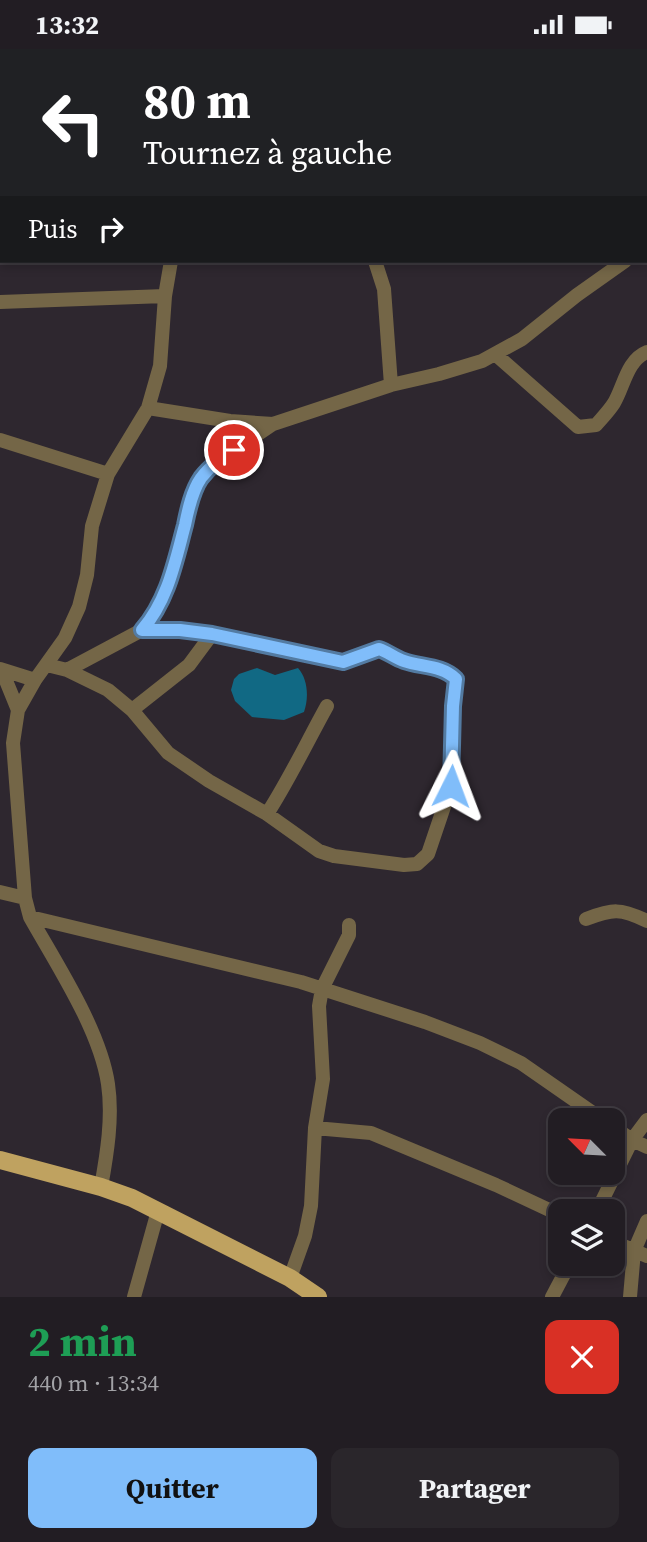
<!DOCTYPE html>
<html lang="fr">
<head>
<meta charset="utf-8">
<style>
  body { margin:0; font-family:"Source Serif 4",serif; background:#2a262b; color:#f1f3f6; height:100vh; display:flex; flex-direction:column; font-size:26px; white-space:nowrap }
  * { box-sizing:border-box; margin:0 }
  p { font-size:23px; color:#a2a2a6 }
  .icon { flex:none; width:38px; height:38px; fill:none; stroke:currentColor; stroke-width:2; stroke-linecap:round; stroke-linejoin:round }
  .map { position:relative; height:1248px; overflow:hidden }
  .side { display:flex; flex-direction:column; background:#221d23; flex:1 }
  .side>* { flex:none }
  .banner { position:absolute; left:0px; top:0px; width:648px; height:214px; box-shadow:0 4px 10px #0003,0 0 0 2px #3f3b41; background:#202124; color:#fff; overflow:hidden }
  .needle { width:46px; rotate:294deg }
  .fabs { position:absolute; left:548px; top:1059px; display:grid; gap:14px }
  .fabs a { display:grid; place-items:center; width:77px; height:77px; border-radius:14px; background:#221d23; box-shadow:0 4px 10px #0003,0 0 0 2px #3f3b41; font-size:35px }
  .pin { position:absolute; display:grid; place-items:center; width:60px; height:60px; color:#fff; margin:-30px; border:4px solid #fff; border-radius:50%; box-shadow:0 2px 7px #0007 }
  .me { position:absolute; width:77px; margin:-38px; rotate:3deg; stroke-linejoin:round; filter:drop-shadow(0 0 5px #0008) }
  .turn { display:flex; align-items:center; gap:24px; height:147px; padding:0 28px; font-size:32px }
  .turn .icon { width:91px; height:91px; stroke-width:2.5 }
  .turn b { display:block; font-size:49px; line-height:60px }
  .then { display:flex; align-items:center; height:66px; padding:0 28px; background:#0003; gap:14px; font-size:26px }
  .round { display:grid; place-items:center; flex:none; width:74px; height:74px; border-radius:14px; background:#2a262b }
  .summary { display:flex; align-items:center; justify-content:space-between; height:119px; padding:0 28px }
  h1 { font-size:42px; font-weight:700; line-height:52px; color:#1e9e55 }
  .button { display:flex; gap:14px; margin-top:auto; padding:14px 28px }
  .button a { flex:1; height:80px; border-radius:14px; background:#80bdfa; color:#111; font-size:28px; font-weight:700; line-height:80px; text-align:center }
  .button a+a { background:#2a262b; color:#f1f3f6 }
  .status { display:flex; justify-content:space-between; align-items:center; height:49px; padding:0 35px; background:#221d23; direction:ltr }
  .status svg { height:19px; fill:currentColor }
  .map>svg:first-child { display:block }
  .water { fill:#116984 }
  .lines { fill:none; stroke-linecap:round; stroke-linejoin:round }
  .minor { stroke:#746647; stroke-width:14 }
  .major { stroke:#bfa260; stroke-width:18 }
  .route-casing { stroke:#537ba2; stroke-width:18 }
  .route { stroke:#80bdfa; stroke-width:12 }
</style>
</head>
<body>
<div class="status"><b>13:32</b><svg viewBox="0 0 49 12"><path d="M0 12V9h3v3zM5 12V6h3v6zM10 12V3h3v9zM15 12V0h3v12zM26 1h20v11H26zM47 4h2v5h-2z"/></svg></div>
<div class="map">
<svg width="647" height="1248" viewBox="0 0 647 1248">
  <rect width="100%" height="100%" fill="#2e272f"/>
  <path class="water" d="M257,619L275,626L298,619C308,630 309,649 304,663L284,671L252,668L235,652L231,641L234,630L239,625Z"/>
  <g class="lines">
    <path class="minor" d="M123,0L124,2
      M376,2L377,0
      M646,195L647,194
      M375,212L384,240L391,336
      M0,253L165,247
      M495,305L578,378L596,376C602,369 609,362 614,354C624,337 627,311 647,303
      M148,359L230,372L273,375L391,336L439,325L482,312L522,290L577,246L625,212
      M0,391L108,425
      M47,616L67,621L108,641L132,661L168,704L209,732L267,765L319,802L334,807L404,816L417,815L428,805L451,737L453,657L456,630C442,616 421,618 404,612C395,609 388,603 379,600L343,613L212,585L180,581H142
      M0,620L35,631
      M67,621L142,581L161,554L174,516L189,457L200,431L215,414L273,375
      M2,622L18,661
      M132,661L189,616L212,585
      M267,765C289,731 307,693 327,657
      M0,843L25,849
      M30,868L301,933L425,973L480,994L521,1014L603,1071
      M586,870C613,860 620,859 647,872
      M647,1071L632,1091L647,1098
      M315,1079L323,1030L319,957L322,940L349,886V876
      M101,1138C107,1105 113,1068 108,1035C100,981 57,916 30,868L25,849L13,694L18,661L35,631L65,589L79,558L87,526L92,477L108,425L148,359L160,317L165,247L171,212
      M597,1162L632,1091L612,1077
      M612,1192L647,1207
      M290,1229L305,1187L311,1157L315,1079L371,1084L496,1136L560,1166
      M134,1248L158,1162
      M552,1248L570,1214
      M630,1248L634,1202L647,1172"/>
    <path class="major" d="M0,1111L101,1138L132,1149L290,1229L318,1248"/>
  </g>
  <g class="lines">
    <defs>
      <path id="route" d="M234,401C222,409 210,417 201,429C192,442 188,461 185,476C175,513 168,551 142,581H180L212,585L343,613L379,600C388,603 395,609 404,612C421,618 442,616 456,630L453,657L451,737"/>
    </defs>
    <use href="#route" class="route-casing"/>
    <use href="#route" class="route"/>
  </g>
</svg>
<div class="fabs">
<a><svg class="needle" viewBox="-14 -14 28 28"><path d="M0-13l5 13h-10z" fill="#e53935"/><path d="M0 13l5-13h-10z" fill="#a2a2a6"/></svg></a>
<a><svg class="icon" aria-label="layers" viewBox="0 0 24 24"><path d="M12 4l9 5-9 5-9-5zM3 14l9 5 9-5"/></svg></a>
</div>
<div class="pin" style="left:234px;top:401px;background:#d93025"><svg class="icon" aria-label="arrive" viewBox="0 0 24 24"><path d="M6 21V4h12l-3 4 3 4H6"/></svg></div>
<svg class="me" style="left:451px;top:737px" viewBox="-20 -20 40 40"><path d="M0-17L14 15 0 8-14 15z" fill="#80bdfa" stroke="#fff" stroke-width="4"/></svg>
<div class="banner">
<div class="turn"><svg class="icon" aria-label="left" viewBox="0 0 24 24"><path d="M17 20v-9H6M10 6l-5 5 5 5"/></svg><div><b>80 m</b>Tournez à gauche</div></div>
<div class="then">Puis<svg class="icon" aria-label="right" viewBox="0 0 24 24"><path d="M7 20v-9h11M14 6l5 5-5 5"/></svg></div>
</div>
</div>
<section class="side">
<div class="summary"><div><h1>2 min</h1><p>440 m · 13:34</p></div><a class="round" style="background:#d93025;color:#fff"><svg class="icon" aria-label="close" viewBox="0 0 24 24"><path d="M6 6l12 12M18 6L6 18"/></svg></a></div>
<div class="button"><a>Quitter</a><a>Partager</a></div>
</section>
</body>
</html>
